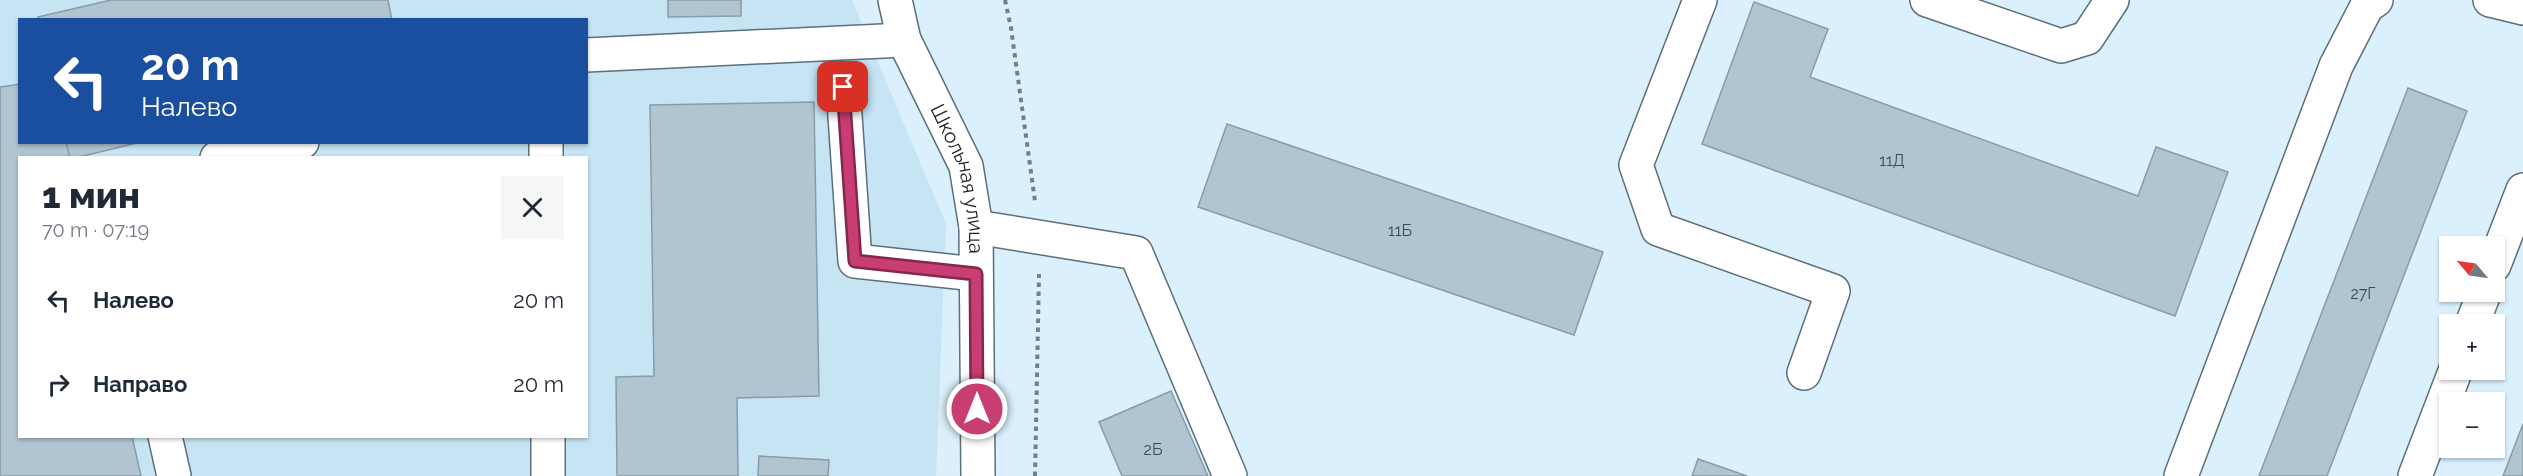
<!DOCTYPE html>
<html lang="ru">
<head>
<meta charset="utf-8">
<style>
  body { margin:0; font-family:Raleway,sans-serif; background:#f6f6f7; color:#1f2937; height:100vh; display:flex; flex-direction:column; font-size:22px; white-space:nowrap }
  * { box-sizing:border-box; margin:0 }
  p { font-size:20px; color:#747a83 }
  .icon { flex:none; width:33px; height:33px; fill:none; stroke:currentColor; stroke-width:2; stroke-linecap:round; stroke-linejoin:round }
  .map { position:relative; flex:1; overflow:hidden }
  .side { position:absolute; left:18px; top:156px; width:570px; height:282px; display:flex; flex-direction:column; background:#fff; border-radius:0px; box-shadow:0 2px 4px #0004 }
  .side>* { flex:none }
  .guide { position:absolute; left:18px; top:18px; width:570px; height:126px; border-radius:0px; box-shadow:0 2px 4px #0004; background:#1a4fa0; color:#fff; overflow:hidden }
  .needle { width:39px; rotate:299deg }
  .tools { position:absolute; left:2439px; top:236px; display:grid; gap:12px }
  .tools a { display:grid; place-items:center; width:66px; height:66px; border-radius:0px; background:#fff; box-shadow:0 2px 4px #0004; font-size:30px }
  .pin { position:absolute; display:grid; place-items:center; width:51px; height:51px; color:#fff; margin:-26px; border-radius:12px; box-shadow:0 3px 9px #0006 }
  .me { position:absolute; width:66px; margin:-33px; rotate:0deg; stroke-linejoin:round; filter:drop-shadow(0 0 4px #0008) }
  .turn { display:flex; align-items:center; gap:21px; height:126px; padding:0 24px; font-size:27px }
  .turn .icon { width:78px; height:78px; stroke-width:2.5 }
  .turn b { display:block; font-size:42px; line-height:51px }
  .round { display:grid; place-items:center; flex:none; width:63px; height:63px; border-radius:0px; background:#f6f6f7 }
  .summary { display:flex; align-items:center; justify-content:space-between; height:102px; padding:0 24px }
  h1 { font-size:36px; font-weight:800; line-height:45px }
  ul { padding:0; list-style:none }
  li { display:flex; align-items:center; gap:18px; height:84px; padding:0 24px }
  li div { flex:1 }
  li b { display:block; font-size:22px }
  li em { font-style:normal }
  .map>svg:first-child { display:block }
  .built { fill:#c7e4f4; fill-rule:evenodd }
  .building { fill:#b0c5d1; stroke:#889ca7; stroke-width:1.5 }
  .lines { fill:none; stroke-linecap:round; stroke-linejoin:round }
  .minor-casing { stroke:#5c6f7a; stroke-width:36 }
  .path { stroke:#728088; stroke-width:4; stroke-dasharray:4.5 4.5; stroke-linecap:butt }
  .minor { stroke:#fff; stroke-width:33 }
  .route-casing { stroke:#83284a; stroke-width:15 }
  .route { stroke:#c93e72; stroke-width:10 }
  .labels { text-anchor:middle; stroke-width:5; stroke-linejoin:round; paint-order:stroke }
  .number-label { font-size:16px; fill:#404b51 }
  .street-label { font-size:20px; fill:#1a2226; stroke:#fff }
</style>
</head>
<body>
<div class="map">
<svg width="2523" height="476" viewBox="0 0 2523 476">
  <rect width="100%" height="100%" fill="#dbf0fd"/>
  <path class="built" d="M0,0H852L946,224L936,476H0ZM20,20H586V142H20ZM20,158H586V436H20Z"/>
  <path class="building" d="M111,0H388L392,20H39L38,17Z
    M668,0H741V16L668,17Z
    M1754,2L1828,29L1810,77L2138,196L2156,147L2228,172L2175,316L1702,144Z
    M20,84V142H66L70,158H20V436H132L141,476H0V87Z
    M2408,88L2467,111L2327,476H2259Z
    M814,102L819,396L737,398L738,476H617L616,377L654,376L650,105Z
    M1227,124L1603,252L1574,335L1198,207Z
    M66,142H141L75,158H70Z
    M1171,391L1208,476H1122L1099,422Z
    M2523,424V476H2503Z
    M759,456L829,460L828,476H758Z
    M1698,459L1747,476H1692Z"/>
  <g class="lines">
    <defs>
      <g id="minor">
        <path id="s1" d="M895,0L904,40L966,166L976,227L978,476"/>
        <path d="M1700,0L1636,165L1658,229L1833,291L1804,373"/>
        <path d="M1927,0L2061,46L2087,38L2112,0"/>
        <path d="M2490,0L2523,8"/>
        <path d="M586,55L904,40"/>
        <path d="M843,87L855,261L976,274"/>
        <path d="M546,142V158"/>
        <path d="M217,158L302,142"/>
        <path d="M976,227L1136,253L1230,476"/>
        <path d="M2494,265L2523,190"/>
        <path d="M2472,324L2485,291"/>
        <path d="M165,436L174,476"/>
        <path d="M548,436V476"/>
        <path d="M2181,476L2336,66L2367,6L2376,0"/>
        <path d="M2415,476L2456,369"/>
      </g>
    </defs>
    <use href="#minor" class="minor-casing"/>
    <path class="path" d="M1005,0L1011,28L1035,201
      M1035,476L1039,274"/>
    <use href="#minor" class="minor"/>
  </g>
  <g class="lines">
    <defs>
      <path id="route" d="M843,87L855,261L976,274L977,409"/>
    </defs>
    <use href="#route" class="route-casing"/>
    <use href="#route" class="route"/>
  </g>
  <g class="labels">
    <g class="number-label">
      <text x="1892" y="166">11Д</text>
      <text x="1400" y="236">11Б</text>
      <text x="2363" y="299">27Г</text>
      <text x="1153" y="455">2Б</text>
    </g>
    <g class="street-label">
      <text dy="7" stroke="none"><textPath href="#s1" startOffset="192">Школьная улица</textPath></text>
    </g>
  </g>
</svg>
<div class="tools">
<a><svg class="needle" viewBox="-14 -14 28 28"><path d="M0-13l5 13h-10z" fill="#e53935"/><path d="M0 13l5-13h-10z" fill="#747a83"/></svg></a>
<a>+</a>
<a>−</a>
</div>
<div class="pin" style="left:843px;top:87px;background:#d93025"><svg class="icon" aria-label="arrive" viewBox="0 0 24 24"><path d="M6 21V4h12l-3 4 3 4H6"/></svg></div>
<svg class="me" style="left:977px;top:409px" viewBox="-20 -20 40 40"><circle r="17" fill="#c93e72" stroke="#fff" stroke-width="3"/><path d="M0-11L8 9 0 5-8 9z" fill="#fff"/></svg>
<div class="guide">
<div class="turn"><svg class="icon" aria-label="left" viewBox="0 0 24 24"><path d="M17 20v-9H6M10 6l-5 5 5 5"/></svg><div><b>20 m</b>Налево</div></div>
</div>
<section class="side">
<div class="summary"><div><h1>1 мин</h1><p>70 m · 07:19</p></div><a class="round"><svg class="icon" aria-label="close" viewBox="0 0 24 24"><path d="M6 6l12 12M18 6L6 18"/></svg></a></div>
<ul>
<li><svg class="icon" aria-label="left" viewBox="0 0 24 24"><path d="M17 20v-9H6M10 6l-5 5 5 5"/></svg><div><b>Налево</b></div><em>20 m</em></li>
<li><svg class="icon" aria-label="right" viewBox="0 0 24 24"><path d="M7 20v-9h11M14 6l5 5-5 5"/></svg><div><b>Направо</b></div><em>20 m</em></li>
</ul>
</section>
</div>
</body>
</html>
